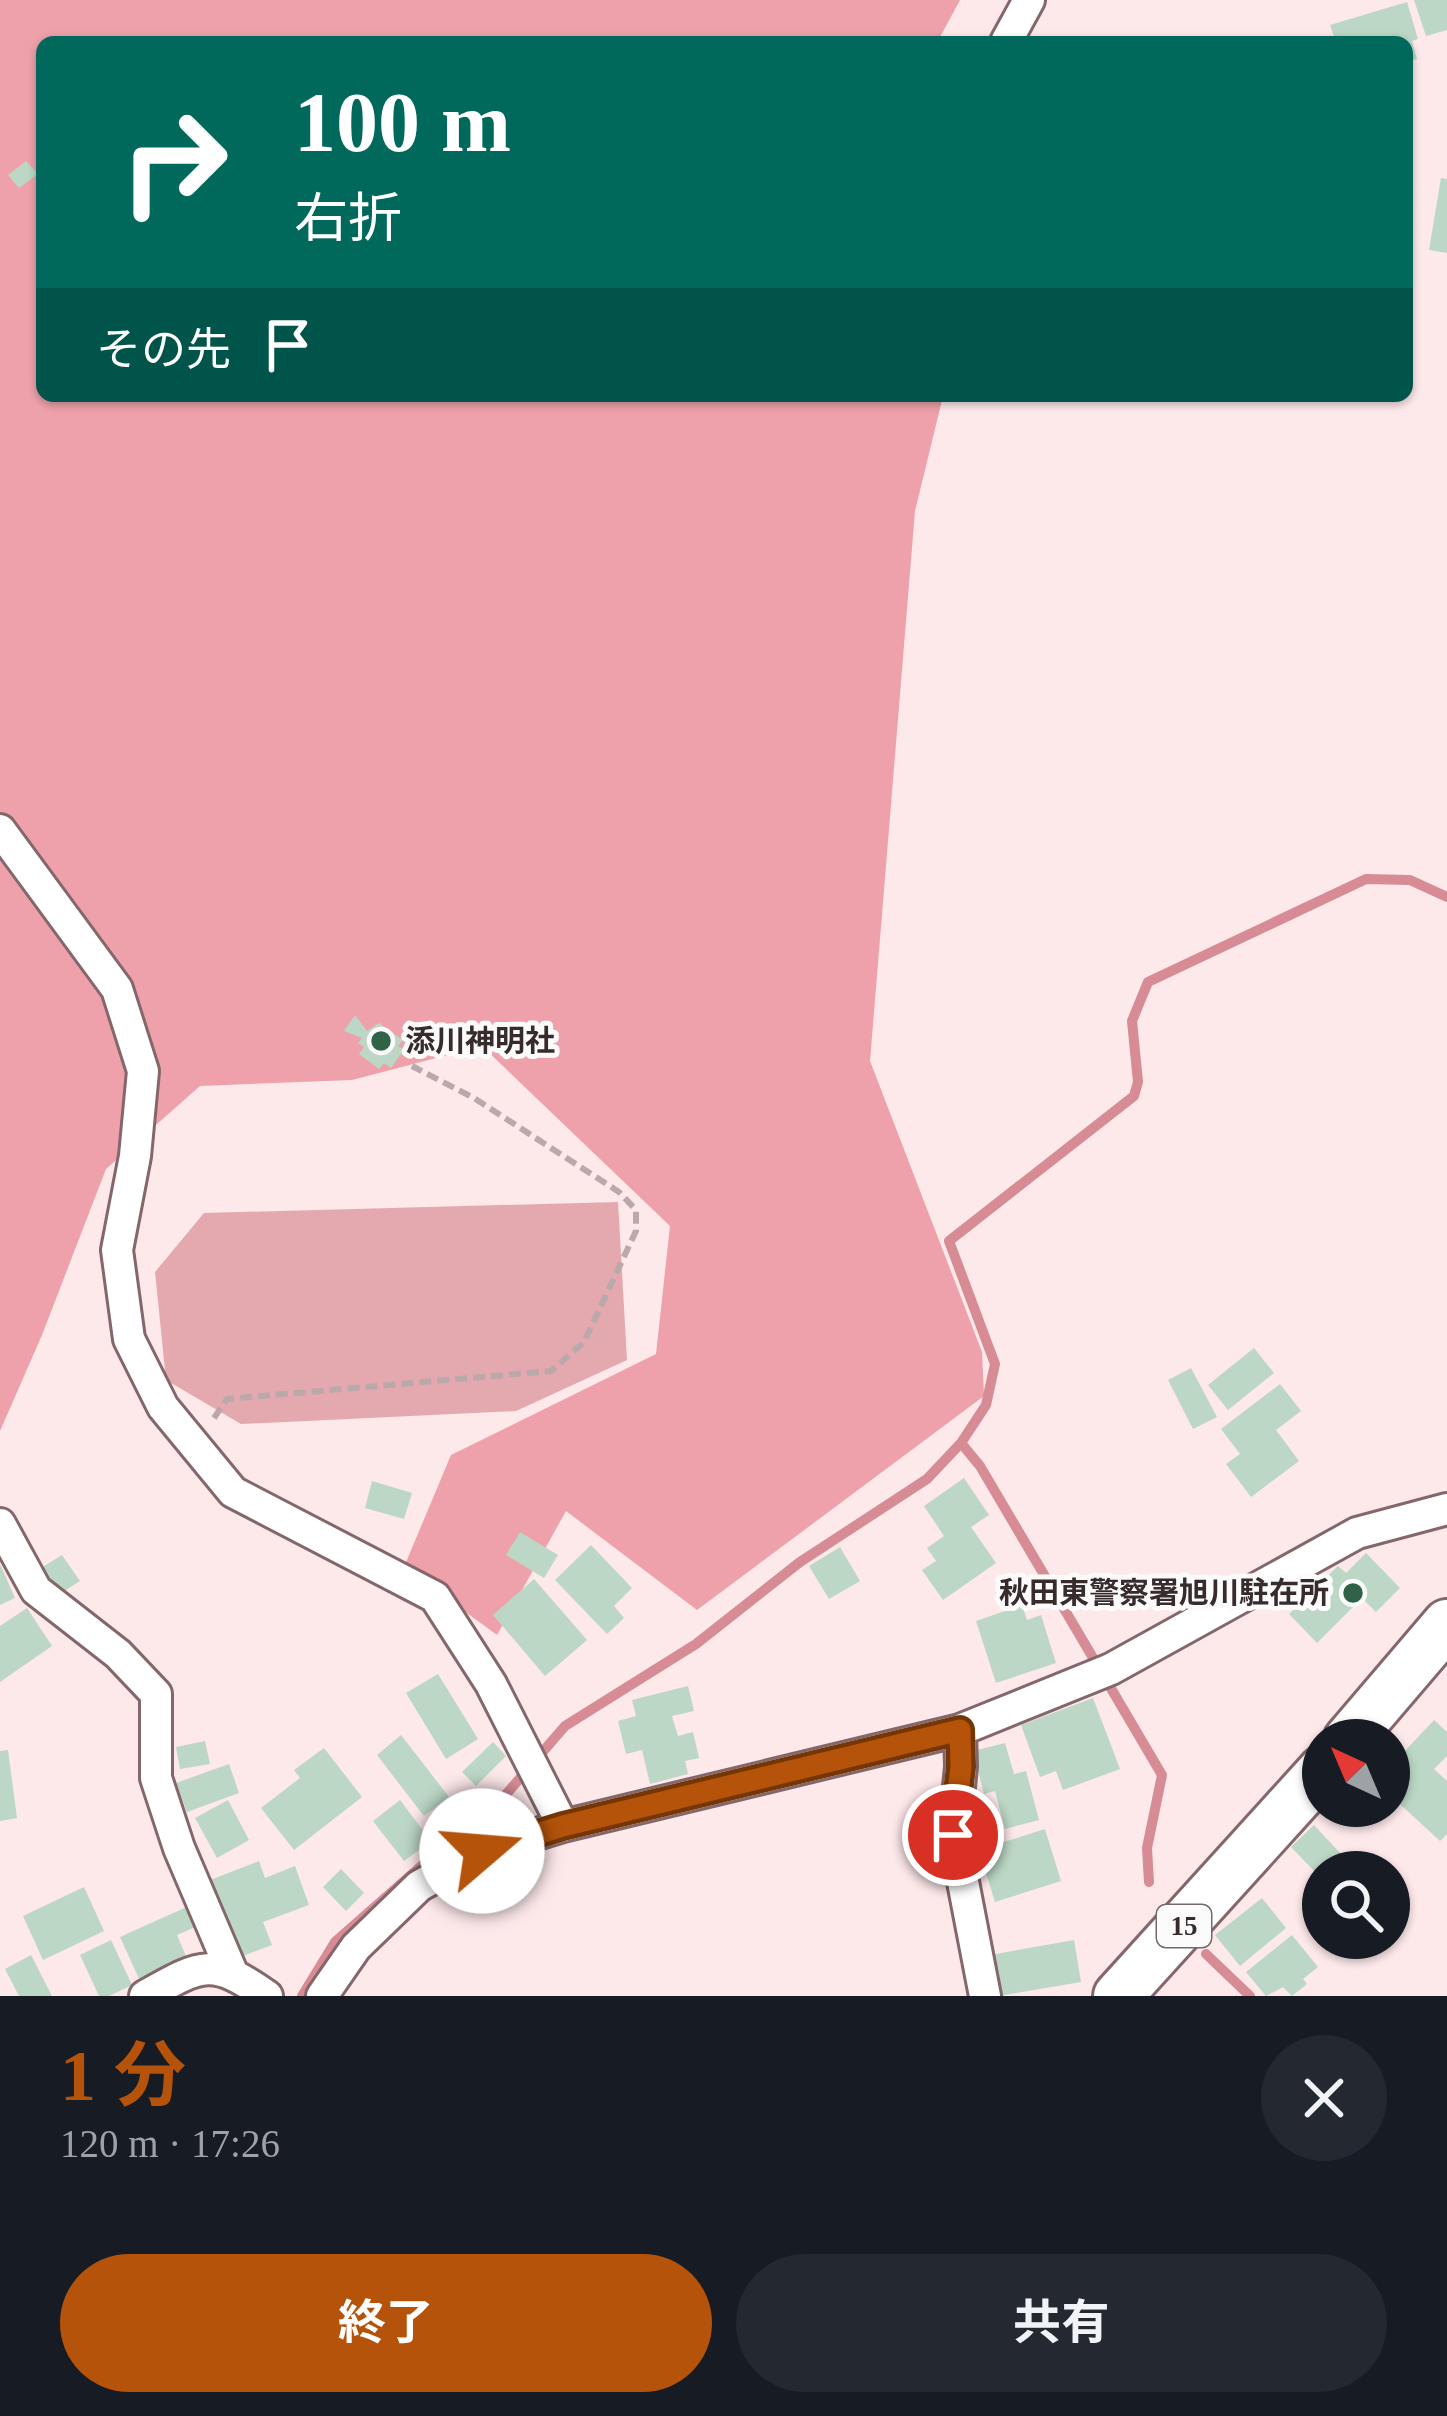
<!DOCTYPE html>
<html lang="ja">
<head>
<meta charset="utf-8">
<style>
  body { margin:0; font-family:"Times New Roman","Noto Sans JP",serif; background:#242831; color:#f1f3f6; height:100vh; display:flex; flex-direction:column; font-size:45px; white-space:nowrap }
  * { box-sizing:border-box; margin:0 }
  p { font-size:39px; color:#9ea1a6 }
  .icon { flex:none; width:66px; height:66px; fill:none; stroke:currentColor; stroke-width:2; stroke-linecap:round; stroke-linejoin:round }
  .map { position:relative; height:1996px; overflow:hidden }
  .panel { display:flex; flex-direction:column; background:#171b24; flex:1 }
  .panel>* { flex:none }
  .top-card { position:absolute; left:36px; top:36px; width:1377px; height:366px; border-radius:18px; box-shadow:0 3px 9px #0004; background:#00695c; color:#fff; overflow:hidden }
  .needle { width:78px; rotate:316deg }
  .tools { position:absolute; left:1302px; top:1719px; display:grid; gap:24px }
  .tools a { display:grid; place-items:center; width:108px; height:108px; border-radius:50%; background:#171b24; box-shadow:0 3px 9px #0004; font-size:60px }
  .pin { position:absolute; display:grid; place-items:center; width:102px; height:102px; color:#fff; margin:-51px; border:6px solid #fff; border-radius:50%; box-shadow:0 3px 12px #0007 }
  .me { position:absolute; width:132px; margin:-66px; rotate:72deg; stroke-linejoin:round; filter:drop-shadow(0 0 9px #0008) }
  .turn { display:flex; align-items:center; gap:42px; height:252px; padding:0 60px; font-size:54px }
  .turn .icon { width:156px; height:156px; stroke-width:2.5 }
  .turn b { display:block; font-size:84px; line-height:102px }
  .then { display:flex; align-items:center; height:114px; padding:0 60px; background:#0003; gap:24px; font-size:45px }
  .round { display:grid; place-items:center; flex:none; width:126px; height:126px; border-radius:63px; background:#242831 }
  .headline { display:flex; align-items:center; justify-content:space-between; height:204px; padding:0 60px }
  h1 { font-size:72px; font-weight:700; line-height:90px; color:#b45309 }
  .action { display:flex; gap:24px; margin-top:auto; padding:24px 60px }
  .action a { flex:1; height:138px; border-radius:72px; background:#b45309; color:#fff; font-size:48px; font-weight:700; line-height:138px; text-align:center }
  .action a+a { background:#242831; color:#f1f3f6 }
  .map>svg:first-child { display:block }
  .green { fill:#e4a8af }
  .forest { fill:#eea1ab }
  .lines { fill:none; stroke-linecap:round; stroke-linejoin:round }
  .stream { stroke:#d68b95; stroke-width:10 }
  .building { fill:#bcd7c6 }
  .street-casing { stroke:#84676a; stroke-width:36 }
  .primary-casing { stroke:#84676a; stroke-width:54 }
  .path { stroke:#baa8aa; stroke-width:6; stroke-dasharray:12 6; stroke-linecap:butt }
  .street { stroke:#fff; stroke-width:30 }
  .primary { stroke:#fff; stroke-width:48 }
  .route-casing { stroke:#753606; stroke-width:30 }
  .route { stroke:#b45309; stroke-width:21 }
  .poi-dot { fill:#2f6348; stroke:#fbfbfb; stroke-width:4.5 }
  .labels { text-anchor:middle; stroke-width:10; stroke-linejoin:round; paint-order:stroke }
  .shield { fill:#fbfbfb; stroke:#72696a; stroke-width:3 }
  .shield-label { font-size:27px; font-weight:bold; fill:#372b2c }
  .poi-label { font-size:30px; font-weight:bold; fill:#372b2c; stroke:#fbfbfb; text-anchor:start }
</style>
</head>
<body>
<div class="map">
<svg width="1447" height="1996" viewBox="0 0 1447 1996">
  <rect width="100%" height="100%" fill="#fde8ea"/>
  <path class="green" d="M618,1202L627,1360L516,1411L241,1424L166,1380L155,1272L204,1213Z"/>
  <path class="forest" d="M0,0H960L940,37L943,42H42V396H943L915,511L870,1061L982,1352L984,1396L697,1610L566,1511L497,1635L404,1567L451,1455L656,1354L670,1226L482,1046L352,1080L200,1086L106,1169L42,1335L0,1431Z"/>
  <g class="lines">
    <path class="stream" d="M961,1443L980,1466L1162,1775L1147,1848L1149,1882
      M1206,1954L1250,1996
      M302,1996L335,1942L436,1853L483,1821L565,1726L696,1644L800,1562L927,1479L961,1443L986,1405L995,1364L949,1241L1134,1096L1138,1082L1132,1021L1148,982L1366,879L1410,880L1447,897"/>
  </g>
  <path class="building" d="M1414,0H1447V30L1426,36Z
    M1407,2L1418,39L1412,41L1417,59L1407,62V42H1336L1330,25Z
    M26,161L38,174L19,188L8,175Z
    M1441,178L1447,179V253L1429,250Z
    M355,1015L367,1031L379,1023L403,1040L398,1046L404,1050L391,1068L384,1063L379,1069L359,1054L364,1047L358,1043L362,1038L344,1031Z
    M1254,1348L1274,1373L1228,1410L1208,1385Z
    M1191,1368L1217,1417L1193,1429L1168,1380Z
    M1280,1384L1301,1411L1276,1430L1299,1461L1251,1497L1226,1464L1240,1454L1221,1429Z
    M964,1478L989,1515L971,1527L996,1563L943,1600L922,1570L936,1561L927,1548L944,1536L924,1506Z
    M372,1481L412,1493L404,1519L365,1508Z
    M520,1532L558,1555L544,1578L506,1555Z
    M591,1545L632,1588L614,1606L624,1618L607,1634L555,1580Z
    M840,1547L860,1581L829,1599L809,1566Z
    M1366,1553L1400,1588L1376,1612L1362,1598L1317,1643L1289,1614L1338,1566L1346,1573Z
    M62,1555L80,1581L58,1595L41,1568Z
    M0,1564L15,1598L0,1605Z
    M534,1579L587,1640L545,1676L493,1615Z
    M1022,1605L1027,1620L1041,1615L1056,1663L996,1683L976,1621Z
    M27,1608L52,1646L0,1682V1626Z
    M438,1674L478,1739L446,1759L406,1693Z
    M688,1686L694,1711L672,1716L678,1736L693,1732L699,1758L685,1761L688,1774L650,1784L642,1750L626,1754L618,1721L636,1716L632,1700Z
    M1093,1698L1120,1769L1063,1790L1056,1771L1040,1777L1021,1725Z
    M1434,1720L1447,1732V1756L1434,1769L1447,1781V1834L1440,1841L1389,1794V1768Z
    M401,1735L449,1797L424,1816L377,1755Z
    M205,1741L210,1764L180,1769L176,1747Z
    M493,1742L506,1756L476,1786L462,1772Z
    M1005,1743L1014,1774L1026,1771L1039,1820L1005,1829L995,1791L984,1794L973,1751Z
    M324,1748L362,1797L294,1850L261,1808L300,1778L294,1770Z
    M8,1750L17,1818L0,1821V1751Z
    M229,1764L239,1793L187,1812L176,1783Z
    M228,1800L249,1840L217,1858L195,1818Z
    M400,1800L431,1841L404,1861L373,1821Z
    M1314,1825L1341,1854L1318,1875L1291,1847Z
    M1045,1829L1061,1881L995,1902L979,1850Z
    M259,1861L265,1878L295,1866L309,1905L263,1922L272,1945L235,1959L205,1882Z
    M341,1869L364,1893L346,1911L323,1887Z
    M84,1887L104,1931L43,1960L23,1916Z
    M1262,1898L1286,1928L1240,1966L1215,1935Z
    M191,1905L200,1925L177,1935L188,1961L141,1983L120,1937Z
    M1292,1935L1318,1967L1303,1979L1307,1984L1292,1996L1283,1987L1266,1996L1246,1972Z
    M111,1940L132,1985L109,1996H99L80,1955Z
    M1074,1940L1081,1982L998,1996L990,1955Z
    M31,1955L52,1996H19L5,1969Z"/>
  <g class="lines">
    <defs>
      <path id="street" d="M1006,42L1029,0
        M0,830L117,989L143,1071L135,1156L117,1250L129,1339L163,1407L233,1492L435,1597L491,1684L563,1826
        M0,1524L36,1590L118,1654L156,1694V1778L179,1848L231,1970
        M960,1730L961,1767L954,1835L985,1996
        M145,1996C202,1964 212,1957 267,1996
        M322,1996L356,1947L419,1886L481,1851L563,1826L960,1730L1111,1669L1357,1533L1447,1509"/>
      <path id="primary" d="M1348,1740L1447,1624
        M1118,1996L1323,1770"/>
    </defs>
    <use href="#street" class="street-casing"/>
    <use href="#primary" class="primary-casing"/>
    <path class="path" d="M214,1418L227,1399L551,1371L584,1342L636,1231V1210L619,1192L474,1098L412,1066"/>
    <use href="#street" class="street"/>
    <use href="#primary" class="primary"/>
  </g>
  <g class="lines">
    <defs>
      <path id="route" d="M482,1851L563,1826L960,1730L961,1767L953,1835"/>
    </defs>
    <use href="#route" class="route-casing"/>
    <use href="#route" class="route"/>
  </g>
  <g class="poi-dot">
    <circle cx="381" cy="1041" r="12"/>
    <circle cx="1353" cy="1593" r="12"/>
  </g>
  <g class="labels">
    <rect class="shield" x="1157" y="1905" width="54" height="42" rx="9"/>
    <g class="shield-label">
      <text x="1184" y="1935">15</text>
    </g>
    <g class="poi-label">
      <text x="405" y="1051">添川神明社</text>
      <text x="1329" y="1603" text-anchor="end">秋田東警察署旭川駐在所</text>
    </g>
  </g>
</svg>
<div class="tools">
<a><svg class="needle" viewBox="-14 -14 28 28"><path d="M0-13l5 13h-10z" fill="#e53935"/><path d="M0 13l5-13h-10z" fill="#9ea1a6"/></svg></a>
<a><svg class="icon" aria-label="search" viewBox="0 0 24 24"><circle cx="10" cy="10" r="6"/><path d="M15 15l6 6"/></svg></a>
</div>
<div class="pin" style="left:953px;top:1835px;background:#d93025"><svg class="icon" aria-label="arrive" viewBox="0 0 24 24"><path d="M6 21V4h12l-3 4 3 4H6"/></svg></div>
<svg class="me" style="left:482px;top:1851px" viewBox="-20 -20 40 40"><circle r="19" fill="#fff"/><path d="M0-13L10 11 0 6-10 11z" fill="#b45309"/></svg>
<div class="top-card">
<div class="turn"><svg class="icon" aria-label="right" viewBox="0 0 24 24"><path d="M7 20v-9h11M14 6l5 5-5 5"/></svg><div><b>100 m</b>右折</div></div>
<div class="then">その先<svg class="icon" aria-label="arrive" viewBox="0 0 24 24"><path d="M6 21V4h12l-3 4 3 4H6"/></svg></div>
</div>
</div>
<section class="panel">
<div class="headline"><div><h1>1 分</h1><p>120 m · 17:26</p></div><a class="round"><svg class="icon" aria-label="close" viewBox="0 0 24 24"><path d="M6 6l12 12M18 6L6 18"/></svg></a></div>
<div class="action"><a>終了</a><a>共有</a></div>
</section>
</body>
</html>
